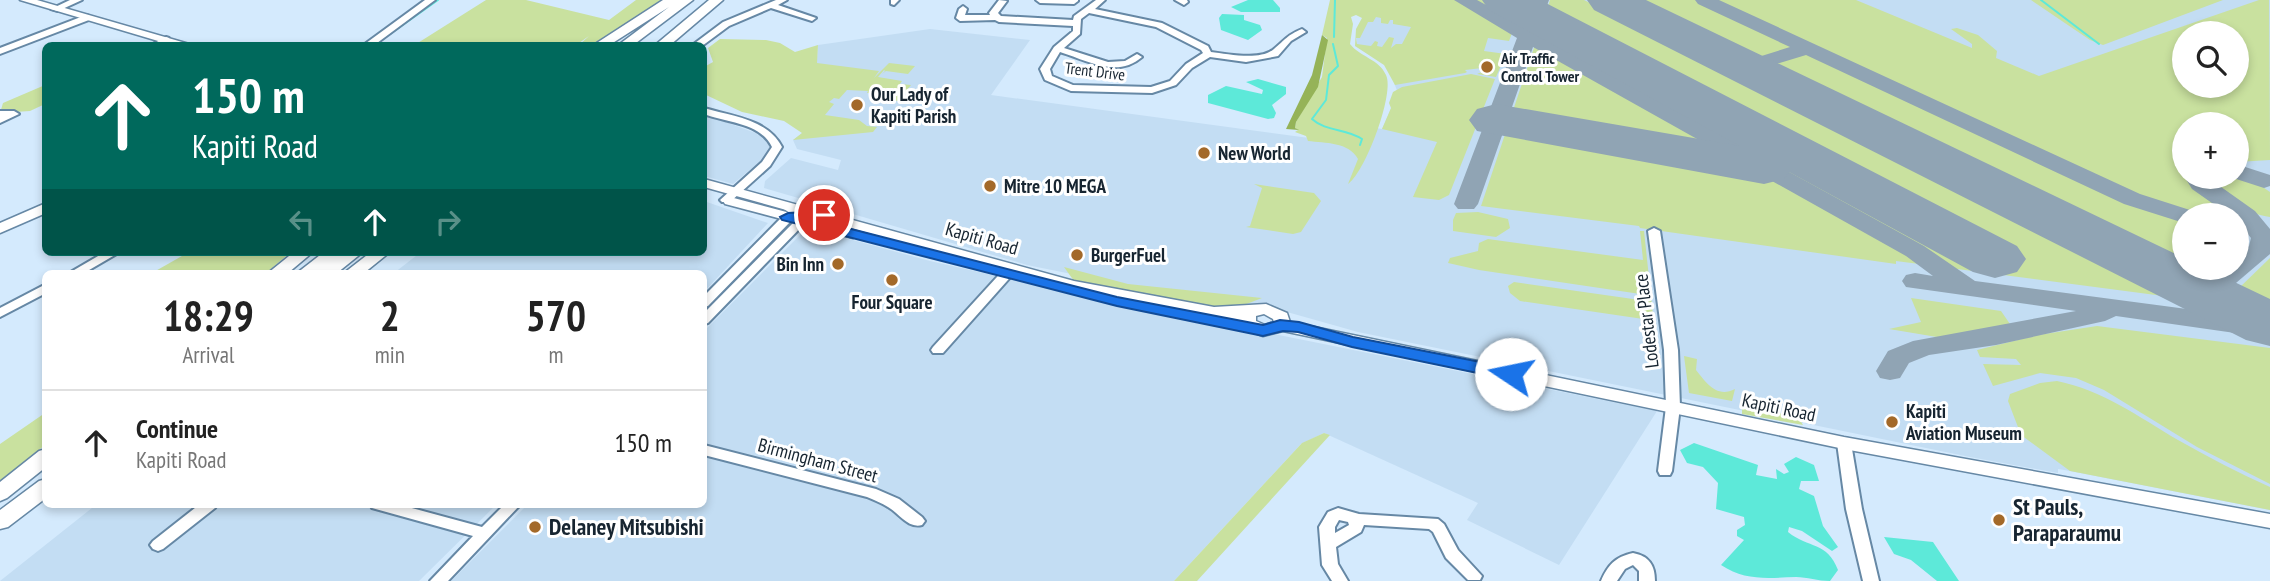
<!DOCTYPE html>
<html lang="en">
<head>
<meta charset="utf-8">
<style>
  body { margin:0; font-family:"PT Sans Narrow",sans-serif; background:#f2f2f2; color:#222; height:100vh; display:flex; flex-direction:column; font-size:26px; white-space:nowrap }
  * { box-sizing:border-box; margin:0 }
  p { font-size:23px; color:#767676 }
  .icon { flex:none; width:38px; height:38px; fill:none; stroke:currentColor; stroke-width:2; stroke-linecap:round; stroke-linejoin:round }
  .map { position:relative; flex:1; overflow:hidden }
  .panel { position:absolute; left:42px; top:270px; width:665px; height:238px; display:flex; flex-direction:column; background:#fff; border-radius:10px; box-shadow:0 4px 10px #0003 }
  .panel>* { flex:none }
  .guide { position:absolute; left:42px; top:42px; width:665px; height:214px; border-radius:10px; box-shadow:0 4px 10px #0003; background:#00695c; color:#fff; overflow:hidden }
  .tools { position:absolute; left:2172px; top:21px; display:grid; gap:14px }
  .tools a { display:grid; place-items:center; width:77px; height:77px; border-radius:50%; background:#fff; box-shadow:0 4px 10px #0003; font-size:35px }
  .pin { position:absolute; display:grid; place-items:center; width:60px; height:60px; color:#fff; margin:-30px; border:4px solid #fff; border-radius:50%; box-shadow:0 2px 7px #0007 }
  .me { position:absolute; width:77px; margin:-38px; rotate:281deg; stroke-linejoin:round; filter:drop-shadow(0 0 5px #0008) }
  .turn { display:flex; align-items:center; gap:24px; height:147px; padding:0 35px; font-size:32px }
  .turn .icon { width:91px; height:91px; stroke-width:2.5 }
  .turn b { display:block; font-size:49px; line-height:60px }
  .lanes { display:flex; align-items:center; height:66px; padding:0 35px; background:#0003; justify-content:center; gap:35px; direction:ltr }
  .lanes .off { opacity:.35 }
  .eta { display:flex; justify-content:space-evenly; align-items:center; height:119px; text-align:center }
  .eta b { font-size:42px; font-weight:700; line-height:49px }
  ul { padding:0; list-style:none }
  li { display:flex; align-items:center; gap:21px; height:105px; padding:0 35px; border-top:2px solid #e0e0e0 }
  li div { flex:1 }
  li b { display:block; font-size:26px }
  li em { font-style:normal }
  .map>svg:first-child { display:block }
  .built { fill:#c3ddf3; fill-rule:evenodd }
  .green { fill:#c9e19f; fill-rule:evenodd }
  .forest { fill:#95b358 }
  .water { fill:#5de9d9 }
  .lines { fill:none; stroke-linecap:round; stroke-linejoin:round }
  .stream { stroke:#5de9d9; stroke-width:2 }
  .taxiway { fill:#90a4b4; fill-rule:evenodd }
  .runway { fill:#90a4b4; fill-rule:evenodd }
  .minor-casing { stroke:#6688a5; stroke-width:4 }
  .major-casing { stroke:#6688a5; stroke-width:3 }
  .highway-casing { stroke:#6688a5; stroke-width:3 }
  .minor { fill:#fff; fill-rule:evenodd }
  .major { fill:#fff; fill-rule:evenodd }
  .highway { fill:#fff; fill-rule:evenodd }
  .route { fill:#1a73e8; stroke:#114b97; stroke-width:2 }
  .poi-dot { fill:#a36929; stroke:#fff; stroke-width:2.5 }
  .labels { text-anchor:middle; stroke-width:6; stroke-linejoin:round; paint-order:stroke }
  .far-poi-label { font-size:16px; font-weight:bold; fill:#172531; stroke:#fff; text-anchor:start }
  .far-street-label { font-size:16px; fill:#172531; stroke:#fff }
  .poi-label { font-size:19px; font-weight:bold; fill:#172531; stroke:#fff; text-anchor:start }
  .street-label { font-size:19px; fill:#172531; stroke:#fff }
  .near-poi-label { font-size:23px; font-weight:bold; fill:#172531; stroke:#fff; text-anchor:start }
</style>
</head>
<body>
<div class="map">
<svg width="2270" height="581" viewBox="0 0 2270 581">
  <rect width="100%" height="100%" fill="#d4eafd"/>
  <path class="built" d="M1343,0H2270V510L2070,471L2058,469V473L1970,457L1358,332L1287,312L1131,286L1027,265L764,188L765,181L791,158L838,170L841,160L797,149L793,140L812,126L818,45L930,29L1030,40L991,95L1369,146L1376,128L1382,129L1398,93L1387,65L1357,47L1356,37L1368,16ZM2184,33H2236V86H2184ZM2184,124H2236V177H2184ZM2184,215H2236V268H2184Z
    M704,114L761,135L770,146V153L733,184L704,176Z
    M704,201L768,223L704,292V273H394L421,252H704Z
    M804,231L827,233L930,261L1094,298L1657,411L1559,565L1467,520L1478,503L1324,433L1301,444L1174,581H451L528,504H704V331Z
    M97,504H497L419,581H0Z"/>
  <path class="green" d="M486,0H526L609,20L636,0H665L591,45H579L589,36L576,45L413,46Z
    M1330,0H1525L1509,41L1488,38L1484,51L1506,54L1496,77L1477,74L1482,72L1479,70L1494,68L1482,64L1478,66L1482,68L1465,70L1467,72L1465,73L1395,85L1384,65L1355,46L1356,29L1362,18L1356,15L1351,17L1353,24L1350,44C1360,57 1379,59 1386,75C1395,93 1365,173 1348,184L1358,159C1349,142 1325,143 1308,141L1306,136L1295,132L1298,130L1295,128L1296,122L1322,77L1327,38L1322,35ZM1376,17L1381,18V23L1388,24L1390,20H1393V24L1411,27L1402,44H1396L1391,48L1394,38L1389,37L1382,47L1377,46L1378,42L1375,41L1371,46L1357,44L1356,38H1360L1368,22H1373Z
    M1550,0H1584L2166,292L2171,297L1896,261V264L1640,228L1639,226L1481,206Z
    M1637,0H1856L1972,48V44L1951,29L1957,28L1978,35L1997,51L1996,58L2039,76L2259,0H2269L2270,160L2237,162L2236,124H2184V177L2236,215H2184V265ZM2236,33V86H2184V33Z
    M2031,0H2223L2103,45L2090,40Z
    M720,39L766,40L780,43L795,52L818,45L817,63L879,71L874,78L889,63L915,66L908,74L886,71L882,74L885,71L884,70L878,77L902,81L900,84L911,85L898,101L881,99L883,94L867,93L868,91L847,90L839,99L834,98L829,102L834,104L825,115L859,120L867,126L877,127L873,132L793,140L802,133L784,121L742,112L704,94V67L713,62L708,48Z
    M1471,74L1495,79L1449,195L1439,200L1413,197L1437,142L1382,129L1391,108L1389,103L1393,92L1402,87Z
    M45,85V104L30,111L0,113L3,103Z
    M2237,175L2254,181L2270,192V217C2248,214 2216,198 2204,178Z
    M1254,184L1314,193L1321,201L1301,232L1293,234L1246,227L1250,226L1262,188Z
    M1478,212L1508,219L1510,228L1496,237L1453,231V220L1456,213Z
    M1640,231H1644L1653,315L1650,320L1520,301L1510,293L1508,286L1514,282L1647,301V295L1479,270L1448,263L1450,258L1478,251L1479,243L1488,239L1643,260Z
    M189,252H291L266,273H152Z
    M2270,258V306L2237,290Z
    M1064,267L1128,284L1262,298L1236,308L1212,307L1074,281Z
    M1911,298L2001,311L2010,324L1943,338L1889,329L1921,322Z
    M2097,326L2270,348V484L2197,447L2104,390L2076,378L2040,373L1993,386L1983,364L2021,365L2016,359L1980,357L1977,350L2038,335Z
    M1684,356L1697,359L1696,370C1705,381 1716,399 1735,389L1732,401L1689,393Z
    M2057,381C2102,390 2139,417 2178,440C2208,457 2239,473 2270,487V510L2070,471L2021,435L2008,401L2010,394L2040,383Z
    M1742,406L1798,417L1803,425L1742,414Z
    M45,413V445L0,482V444Z
    M1324,433L1330,435L1197,581H1174L1302,443Z"/>
  <path class="forest" d="M1322,35L1328,40L1318,87L1296,122L1295,128L1299,130L1286,129L1312,75Z"/>
  <path class="water" d="M1248,0H1273L1280,8V12H1241L1231,7Z
    M1222,14L1244,15V20L1260,25L1262,30L1248,40L1221,30L1219,18Z
    M1258,79L1286,87V94L1272,105L1276,113L1274,118L1268,119L1208,103V95L1226,86L1262,94L1263,90L1246,82Z
    M1694,443L1758,465L1756,475L1777,479L1776,469L1784,474L1789,472L1784,464L1796,457L1814,465L1819,481H1801L1799,489L1814,496L1823,526L1838,547L1832,551L1802,531L1789,527L1788,532C1809,549 1827,541 1838,570L1830,581C1818,581 1807,577 1796,577C1766,578 1745,581 1721,565L1744,540L1737,536V530L1745,525L1744,517L1716,509L1718,483L1703,467L1687,463L1680,450Z
    M1884,537L1933,542L1959,581H1937L1911,560L1894,554Z"/>
  <g class="lines">
    <path class="stream" d="M2041,0L2099,44
      M390,34L438,0
      M1334,37L1335,0
      M1333,44L1338,66L1329,75L1326,100L1312,119C1326,132 1346,128 1362,139L1360,145"/>
    <path class="taxiway" d="M1454,0H1477L1522,25L1531,0H1549L1537,33L1924,246L1975,281L2270,320V338L2116,316L2105,321L1996,345L1929,355L1909,363L1900,378L1890,380L1880,378L1876,371L1888,351L1913,341L2076,311L1906,287L1902,281L1906,275L1915,273L1933,276L1906,256L1533,47L1478,204L1474,209H1458L1454,204L1517,38Z
      M1695,0H1719L2140,194L2193,211L2196,215H2184V223L2124,204L1806,55L1746,73L1739,71L1736,67L1739,63L1790,47L1698,4Z
      M2236,164L2270,175V186L2264,188L2230,177H2236Z
      M2184,176L2207,177L2255,211L2270,229V254L2216,300L2207,302L2198,300L2194,294L2223,268H2236V256L2249,246L2251,238L2236,220V215H2229L2192,189Z"/>
    <path class="runway" d="M1482,0H1540L2017,246L2026,259L2017,272L1995,278L1973,272L1789,172L1784,179L1764,184L1477,131L1469,120L1477,109L1496,104L1740,146L1489,10Z
      M1587,0H1646L2184,258V268H2205L2270,299V346L2246,340L1594,10Z"/>
    <defs>
      <path id="minor" d="M70,0H82L58,11L51,9Z
        M425,0H435L373,46H362Z
        M776,0H787L778,5L816,18L812,21L771,8L729,26L702,46H691L723,22Z
        M891,0H899L894,5L891,4Z
        M999,0L1007,1L998,13L1001,16L1073,20L1074,16L1096,0H1105L1095,9L1162,23L1208,46L1211,52C1228,54 1261,61 1274,49C1285,40 1287,35 1302,29L1306,32L1291,41L1278,56L1246,62L1210,57L1192,68L1176,85L1152,93L1071,91L1045,80L1040,69L1054,47L1073,31V26L999,22L995,20L960,21L956,18L959,9L963,6L967,9L965,15H990L989,13ZM1089,13L1156,27L1201,50L1203,53L1186,64L1170,81L1151,87L1073,85L1052,76L1050,69L1060,52C1086,60 1117,79 1142,57L1137,54L1125,61L1108,62L1064,48L1080,34L1081,19Z
        M1036,0H1078V1L1074,4L1040,3Z
        M1175,0H1187L1188,2L1184,5Z
        M86,15L89,16V20L0,54V48Z
        M166,37L169,38V42L161,46H149Z
        M704,108C731,116 768,119 782,147L770,166L730,202H722L720,200L762,162L772,147C760,122 726,123 704,114Z
        M0,111H14L19,114L0,123Z
        M784,202L804,213L807,221L708,323L704,324V313L795,221L792,220L708,306L704,307V296L784,215L790,213L778,205Z
        M1654,228L1660,231L1678,350L1680,407L1672,471L1670,475H1660L1658,471L1666,407L1664,350L1648,231Z
        M105,252H120L84,273H69Z
        M1011,265L1017,269L1015,272L943,353H933L931,350L933,347L1007,266Z
        M46,284V293L0,317V308Z
        M1844,438L1849,439L1851,443L1862,509L1879,581H1863L1846,509L1837,443L1839,439Z
        M704,445L876,489L899,499L922,517L925,521L922,525C908,529 899,513 888,507C882,503 874,500 867,497L704,455Z
        M200,504H217L215,508L163,549L158,551L153,549L150,545L153,541Z
        M370,504H397L482,527L505,504H521L448,581H430L473,536L372,508Z
        M1338,508L1359,514L1438,519L1444,524L1458,550L1482,576L1480,580H1468L1446,558L1433,532L1429,529L1364,525L1361,532L1336,547L1338,564L1348,581H1332L1322,565L1319,527L1328,512ZM1339,520L1348,522L1349,525L1335,533V527Z
        M1633,553C1649,556 1655,565 1655,581H1639V571L1633,565L1625,569L1617,581H1601C1608,565 1615,557 1633,553Z"/>
      <path id="major" d="M20,0H37L196,46H175Z
        M704,179L1074,281L1214,307L1266,304L1287,313L1290,322L1844,437L2270,514V528L1844,449L1283,331L1263,336L1250,331L1210,324L1208,320L1211,316L1066,288L704,187ZM1264,314L1273,319L1274,322L1265,325L1256,321V316Z
        M730,197L858,231L860,234L853,238L725,204L723,201L725,198Z
        M46,203V213L0,233V223Z"/>
      <path id="highway" d="M663,0H693L632,46H617L669,7L608,46H592Z
        M709,0H723L669,46H654Z
        M294,252H313L288,273H268Z
        M324,252H363L337,273H297Z
        M371,252H390L364,273H344Z
        M46,449V467L7,498L0,501V482L39,451Z
        M46,479V498L8,527L0,529V510L39,481Z"/>
    </defs>
    <use href="#minor" class="minor-casing"/>
    <use href="#major" class="major-casing"/>
    <use href="#highway" class="highway-casing"/>
    <use href="#minor" class="minor"/>
    <use href="#major" class="major"/>
    <use href="#highway" class="highway"/>
  </g>
  <path class="route" d="M824,211L831,215L829,218L816,220L1117,297L1263,325L1280,320L1299,322L1353,337L1511,368L1520,374L1511,380L1352,347L1298,332L1283,331L1263,336L1117,306L782,220L780,217L788,213Z"/>
  <g class="poi-dot">
    <circle cx="1487" cy="67" r="7"/>
    <circle cx="857" cy="105" r="7"/>
    <circle cx="1204" cy="153" r="7"/>
    <circle cx="990" cy="186" r="7"/>
    <circle cx="1077" cy="255" r="7"/>
    <circle cx="838" cy="264" r="7"/>
    <circle cx="892" cy="280" r="7"/>
    <circle cx="1892" cy="422" r="7"/>
    <circle cx="1999" cy="520" r="7"/>
    <circle cx="535" cy="527" r="7"/>
  </g>
  <g class="labels">
    <g class="far-poi-label">
      <text x="1501" y="64">Air Traffic<tspan x="1501" dy="18">Control Tower</tspan></text>
    </g>
    <g class="far-street-label">
      <text transform="translate(1095 71) rotate(7)" y="6">Trent Drive</text>
    </g>
    <g class="poi-label">
      <text x="871" y="101">Our Lady of<tspan x="871" dy="22">Kapiti Parish</tspan></text>
      <text x="1218" y="160">New World</text>
      <text x="1004" y="193">Mitre 10 MEGA</text>
      <text x="1091" y="262">BurgerFuel</text>
      <text x="824" y="271" text-anchor="end">Bin Inn</text>
      <text x="892" y="309" text-anchor="middle">Four Square</text>
      <text x="1906" y="418">Kapiti<tspan x="1906" dy="22">Aviation Museum</tspan></text>
    </g>
    <g class="street-label">
      <text transform="translate(982 238) rotate(16)" y="7">Kapiti Road</text>
      <text transform="translate(1646 321) rotate(-97)" y="7">Lodestar Place</text>
      <text transform="translate(1779 407) rotate(12)" y="7">Kapiti Road</text>
      <text transform="translate(818 460) rotate(15)" y="7">Birmingham Street</text>
    </g>
    <g class="near-poi-label">
      <text x="2013" y="515">St Pauls,<tspan x="2013" dy="26">Paraparaumu</tspan></text>
      <text x="549" y="535">Delaney Mitsubishi</text>
    </g>
  </g>
</svg>
<div class="tools">
<a><svg class="icon" aria-label="search" viewBox="0 0 24 24"><circle cx="10" cy="10" r="6"/><path d="M15 15l6 6"/></svg></a>
<a>+</a>
<a>−</a>
</div>
<div class="pin" style="left:824px;top:215px;background:#d93025"><svg class="icon" aria-label="arrive" viewBox="0 0 24 24"><path d="M6 21V4h12l-3 4 3 4H6"/></svg></div>
<svg class="me" style="left:1511px;top:374px" viewBox="-20 -20 40 40"><circle r="19" fill="#fff"/><path d="M0-13L10 11 0 6-10 11z" fill="#1a73e8"/></svg>
<div class="guide">
<div class="turn"><svg class="icon" aria-label="ahead" viewBox="0 0 24 24"><path d="M12 20V5M6 11l6-6 6 6"/></svg><div><b>150 m</b>Kapiti Road</div></div>
<div class="lanes"><svg class="icon off" aria-label="left" viewBox="0 0 24 24"><path d="M17 20v-9H6M10 6l-5 5 5 5"/></svg><svg class="icon" aria-label="ahead" viewBox="0 0 24 24"><path d="M12 20V5M6 11l6-6 6 6"/></svg><svg class="icon off" aria-label="right" viewBox="0 0 24 24"><path d="M7 20v-9h11M14 6l5 5-5 5"/></svg></div>
</div>
<section class="panel">
<div class="eta">
<div><b>18:29</b><p>Arrival</p></div>
<div><b>2</b><p>min</p></div>
<div><b>570</b><p>m</p></div>
</div>
<ul>
<li><svg class="icon" aria-label="ahead" viewBox="0 0 24 24"><path d="M12 20V5M6 11l6-6 6 6"/></svg><div><b>Continue</b><p>Kapiti Road</p></div><em>150 m</em></li>
</ul>
</section>
</div>
</body>
</html>
